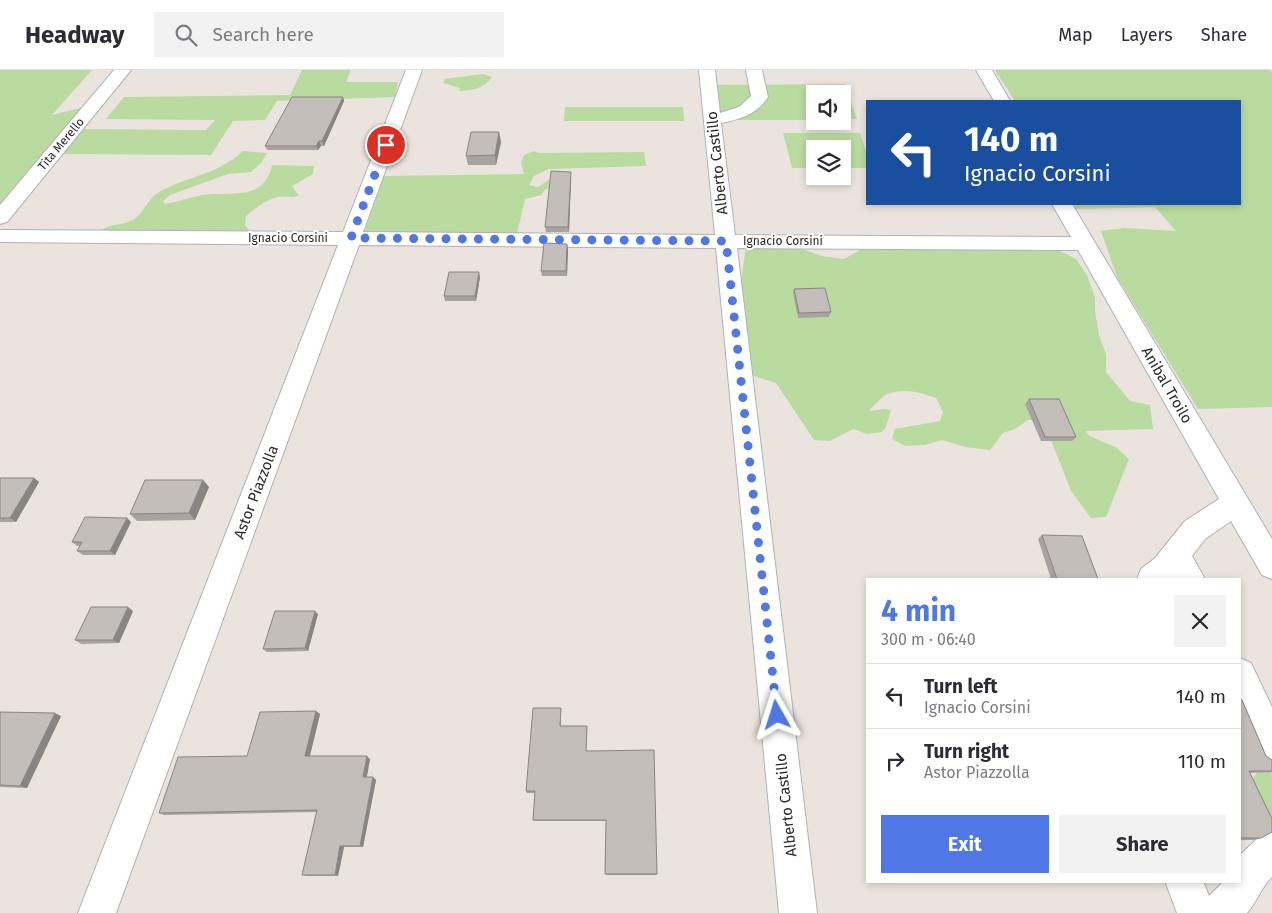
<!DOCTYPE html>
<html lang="en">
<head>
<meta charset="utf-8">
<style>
  body { margin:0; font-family:"Fira Sans",sans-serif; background:#f2f2f3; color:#2b2b33; height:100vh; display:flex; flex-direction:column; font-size:19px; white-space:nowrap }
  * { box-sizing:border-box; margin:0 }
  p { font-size:16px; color:#7c7c81 }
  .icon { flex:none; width:28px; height:28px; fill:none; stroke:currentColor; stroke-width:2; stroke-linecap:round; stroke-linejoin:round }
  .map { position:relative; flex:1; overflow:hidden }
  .sheet { position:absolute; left:866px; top:508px; width:375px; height:305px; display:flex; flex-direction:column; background:#fff; border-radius:0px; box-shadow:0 2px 8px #0003 }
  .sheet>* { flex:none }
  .hud { position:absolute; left:866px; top:30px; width:375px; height:105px; border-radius:0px; box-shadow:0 2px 8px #0003; background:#1a4fa0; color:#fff; overflow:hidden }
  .buttons { position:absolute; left:806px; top:15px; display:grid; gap:10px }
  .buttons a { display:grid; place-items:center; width:45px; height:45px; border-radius:0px; background:#fff; box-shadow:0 2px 8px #0003; font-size:25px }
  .pin { position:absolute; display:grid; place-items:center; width:42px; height:42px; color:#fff; margin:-21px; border:2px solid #fff; border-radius:50%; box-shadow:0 1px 5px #0007 }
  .me { position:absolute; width:55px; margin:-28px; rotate:354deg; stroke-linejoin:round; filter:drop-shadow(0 0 4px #0008) }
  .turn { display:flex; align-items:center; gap:18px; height:105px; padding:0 15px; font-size:22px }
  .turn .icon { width:65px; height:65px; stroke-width:2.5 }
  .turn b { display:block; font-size:35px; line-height:42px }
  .round { display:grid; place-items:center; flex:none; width:52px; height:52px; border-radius:0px; background:#f2f2f3 }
  .head { display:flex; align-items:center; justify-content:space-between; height:85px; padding:0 15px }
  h1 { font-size:30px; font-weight:700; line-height:38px; color:#4f78e6 }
  .cta { display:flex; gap:10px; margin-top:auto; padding:10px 15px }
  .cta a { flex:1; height:58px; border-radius:0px; background:#4f78e6; color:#fff; font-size:20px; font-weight:700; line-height:58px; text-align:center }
  .cta a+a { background:#f2f2f3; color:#2b2b33 }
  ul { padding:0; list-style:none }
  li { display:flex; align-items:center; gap:15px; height:65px; padding:0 15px; border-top:1px solid #e1e1e2 }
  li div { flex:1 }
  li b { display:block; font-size:19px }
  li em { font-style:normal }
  header { display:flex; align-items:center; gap:30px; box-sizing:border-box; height:70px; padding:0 25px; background:#fff; border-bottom:1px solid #e1e1e2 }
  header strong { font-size:24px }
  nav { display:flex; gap:28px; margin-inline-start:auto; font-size:18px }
  .search { width:350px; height:45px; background:#f2f2f3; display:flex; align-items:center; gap:12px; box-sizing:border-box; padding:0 18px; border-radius:0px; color:#7c7c81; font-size:19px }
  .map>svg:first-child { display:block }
  .green { fill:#b9dba0 }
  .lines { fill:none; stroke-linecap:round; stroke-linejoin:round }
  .minor-casing { stroke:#aeb1b9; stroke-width:2 }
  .minor { fill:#fff; fill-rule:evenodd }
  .wall { fill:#a8a3a0 }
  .shaded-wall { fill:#888582 }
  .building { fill:#c3beba; stroke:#888582 }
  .route { stroke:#4f78e6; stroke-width:9; stroke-dasharray:0 16.2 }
  .labels { text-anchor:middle; stroke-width:4; stroke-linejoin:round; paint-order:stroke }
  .far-street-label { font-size:12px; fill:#2a2a2a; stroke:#fff }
  .street-label { font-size:15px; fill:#2a2a2a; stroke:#fff }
</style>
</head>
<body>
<header>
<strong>Headway</strong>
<div class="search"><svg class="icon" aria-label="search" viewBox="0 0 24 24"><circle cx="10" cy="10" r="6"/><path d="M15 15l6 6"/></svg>Search here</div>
<nav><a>Map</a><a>Layers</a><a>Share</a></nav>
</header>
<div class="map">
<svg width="1272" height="843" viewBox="0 0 1272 843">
  <rect width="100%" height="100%" fill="#ebe4de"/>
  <path class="green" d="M0,0H92L52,45L88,36L0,143Z
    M302,0H351L346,12H398L395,27L277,31L265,50L233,51L211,85L61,84L82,59L206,60L215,50L106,49L124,27L290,25Z
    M995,0H1270L1272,2V337L1198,339L1117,207L1101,161L1124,158L1176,161L1155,137L1076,139L1074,134H1240V31H1015Z
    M483,4L492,7C485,18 471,21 459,21L460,18L443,13L445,9Z
    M845,14L857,49H843L842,24H815V50H719L714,15Z
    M565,37H683L684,51H564Z
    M783,63H860L867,85V98H843L842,79H815V98H792Z
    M243,81L267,83L261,93L251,102L228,104L170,125L163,131L165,134C178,132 190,127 203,125C231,121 264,132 272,95L314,96L313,104L292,116L299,126C292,128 286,126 278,127C266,130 255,138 246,146L245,155L252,164L100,161C110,153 122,156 133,150C144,143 148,128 159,122C189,105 216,106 243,81Z
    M534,81L538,83L644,82L646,96L549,99L534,106L529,115L538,117L550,109L564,113L544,120L542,125L525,129L517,163L364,164L383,106L524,104L521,93L524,85Z
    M1030,173L1058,180L1076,189L1087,205L1095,227V242L1099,265L1106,284V302L1130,331L1150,335L1153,359L1085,361L1090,366L1117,378L1129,389L1106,447L1091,448L1071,421L1049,365L1051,351L1028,350L1015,359L1003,363L990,380L965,377L942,370L925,375L905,376L892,369L895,359L940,351L943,342L936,328C922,323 901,317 886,325C880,328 874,336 869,341L885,339L891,340L886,357L882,362L867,364L853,359L830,371L814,370L776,313L750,305L738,236L746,175L799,178L822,186L844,189L860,180L873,177Z
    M1269,687L1272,688V784L1251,711Z"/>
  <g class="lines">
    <defs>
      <path id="minor" d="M114,0H131L7,152L0,154V135Z
        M406,0H422L363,162L715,165L699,0H715L720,43L739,37L751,26L746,0H762L768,27C757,44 741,49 721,53L735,165L1071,167L1052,134H1072L1272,469V509L1262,505L1231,451L1205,469L1192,486L1205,509H1137L1141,499L1155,488L1185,451L1219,429L1078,180L737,178L817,843H779L716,178L359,175L116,843H78L338,175L0,172V160L343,162Z
        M976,0H992L1010,31H994Z
        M1240,588L1251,593L1272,637V693L1260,688L1240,642Z
        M1272,761V807C1261,817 1257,832 1247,843H1177L1165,811H1203L1209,826L1224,811H1240V785L1259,767Z"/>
    </defs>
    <use href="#minor" class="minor-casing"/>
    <use href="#minor" class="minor"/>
  </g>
  <path class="wall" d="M343,27L344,31L324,76H321L318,80H267L265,76Z
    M501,72L496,95H468L466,86Z
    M571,107L569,162H546L545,157Z
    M887,134H916L915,135H888Z
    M568,179L567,206H542L541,201Z
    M480,207L476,231H445L444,226Z
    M794,219L831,242L829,247L798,248L793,223Z
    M1029,329L1076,367L1072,371H1041L1025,334Z
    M0,408H34L39,412L16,452H0Z
    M209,417L195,450L137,451L130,444Z
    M131,452L115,485H83L77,481L80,476H77L72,472Z
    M1042,465L1098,509H1051L1038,469Z
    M133,541L119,573L81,574L75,570Z
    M318,544L308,581L267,582L263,579Z
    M1240,629L1266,686L1272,690V702L1250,703L1261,768L1254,770H1240Z
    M561,638V656H587L586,681L657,804V805H606V751H534L533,750L535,723H527L526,721Z
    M316,641L320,644L310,686L370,689L367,707H373L376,710L363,777H344L338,806H307L302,805L317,742L164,745L159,743Z
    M0,642L61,646L27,718L0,717Z"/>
  <path class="shaded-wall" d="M343,27L344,31L324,76L322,71Z
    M499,62L501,72L496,95L495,85Z
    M319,71L321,76L318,80L316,76Z
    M571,102V107L569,162L568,157Z
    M567,174L568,179L567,206L566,201Z
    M479,202L480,207L476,231L475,226Z
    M34,408L39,412L16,452L10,448Z
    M203,410L209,417L195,450L189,443Z
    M127,448L131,452L115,485L110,481Z
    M128,537L133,541L119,573L113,570Z
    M315,541L318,544L308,581L305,578Z
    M316,641L320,644L309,689L305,686Z
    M55,643L61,646L27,718L20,716Z
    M367,686L370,689L366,710L363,707Z
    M373,707L376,710L363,777L360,776Z
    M340,776L344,777L338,806L335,805Z"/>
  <path class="building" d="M292,27H343L322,71H319L316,76H265Z
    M471,62H499L495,85L466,86Z
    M551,101L571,102L568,157H545Z
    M544,173L567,174L566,201H541Z
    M449,202H479L475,226H444Z
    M825,218L831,242L799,243L794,219Z
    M1029,329H1059L1076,367H1045Z
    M0,408H34L10,448H0Z
    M145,410H203L189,443L130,444Z
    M85,447L127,448L110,481H77L82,472H72Z
    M1042,465L1082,466L1098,509H1057Z
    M91,537H128L113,570H75Z
    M275,541H315L305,578L263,579Z
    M1240,629L1242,630L1266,686L1272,690V701H1249L1272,749V762L1261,768H1240Z
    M533,638H561L560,656H587L586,681L654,680L657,804H605L606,750H533L535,721H526Z
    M316,641L305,686H367L363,707H373L360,776H340L335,805H302L317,740L159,743L178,687L247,686L260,642Z
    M0,642L55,643L20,716L0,715Z"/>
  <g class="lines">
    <path class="route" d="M386,75L351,168L726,171L777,645"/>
  </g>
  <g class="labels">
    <g class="far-street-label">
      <text transform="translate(61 74) rotate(-50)" y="4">Tita Merello</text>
      <text x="288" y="172">Ignacio Corsini</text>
      <text x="783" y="175">Ignacio Corsini</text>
    </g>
    <g class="street-label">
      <text transform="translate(717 93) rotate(-96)" y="5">Alberto Castillo</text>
      <text transform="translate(1167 315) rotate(60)" y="5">Anibal Troilo</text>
      <text transform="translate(256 422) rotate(-69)" y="5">Astor Piazzolla</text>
      <text transform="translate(786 735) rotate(-96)" y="5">Alberto Castillo</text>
    </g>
  </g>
</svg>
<div class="buttons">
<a><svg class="icon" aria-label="sound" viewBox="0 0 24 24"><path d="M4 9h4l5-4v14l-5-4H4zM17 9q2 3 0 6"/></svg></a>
<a><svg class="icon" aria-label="layers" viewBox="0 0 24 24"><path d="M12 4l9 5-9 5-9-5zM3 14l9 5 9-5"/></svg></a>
</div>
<div class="pin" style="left:386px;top:75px;background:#d93025"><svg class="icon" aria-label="arrive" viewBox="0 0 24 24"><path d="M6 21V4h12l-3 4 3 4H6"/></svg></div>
<svg class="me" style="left:777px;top:645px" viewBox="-20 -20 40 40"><path d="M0-17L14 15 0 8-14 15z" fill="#4f78e6" stroke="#fff" stroke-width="4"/></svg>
<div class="hud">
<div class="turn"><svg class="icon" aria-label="left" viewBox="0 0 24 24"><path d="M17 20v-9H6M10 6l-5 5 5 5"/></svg><div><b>140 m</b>Ignacio Corsini</div></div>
</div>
<section class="sheet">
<div class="head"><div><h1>4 min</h1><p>300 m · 06:40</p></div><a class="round"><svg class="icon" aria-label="close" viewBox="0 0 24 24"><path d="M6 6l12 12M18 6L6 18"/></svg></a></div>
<ul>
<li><svg class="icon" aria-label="left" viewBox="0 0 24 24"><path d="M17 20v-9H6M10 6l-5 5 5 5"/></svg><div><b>Turn left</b><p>Ignacio Corsini</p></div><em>140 m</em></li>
<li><svg class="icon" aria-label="right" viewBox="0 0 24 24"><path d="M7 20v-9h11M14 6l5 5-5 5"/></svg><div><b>Turn right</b><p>Astor Piazzolla</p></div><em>110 m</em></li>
</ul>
<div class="cta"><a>Exit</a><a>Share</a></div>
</section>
</div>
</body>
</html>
